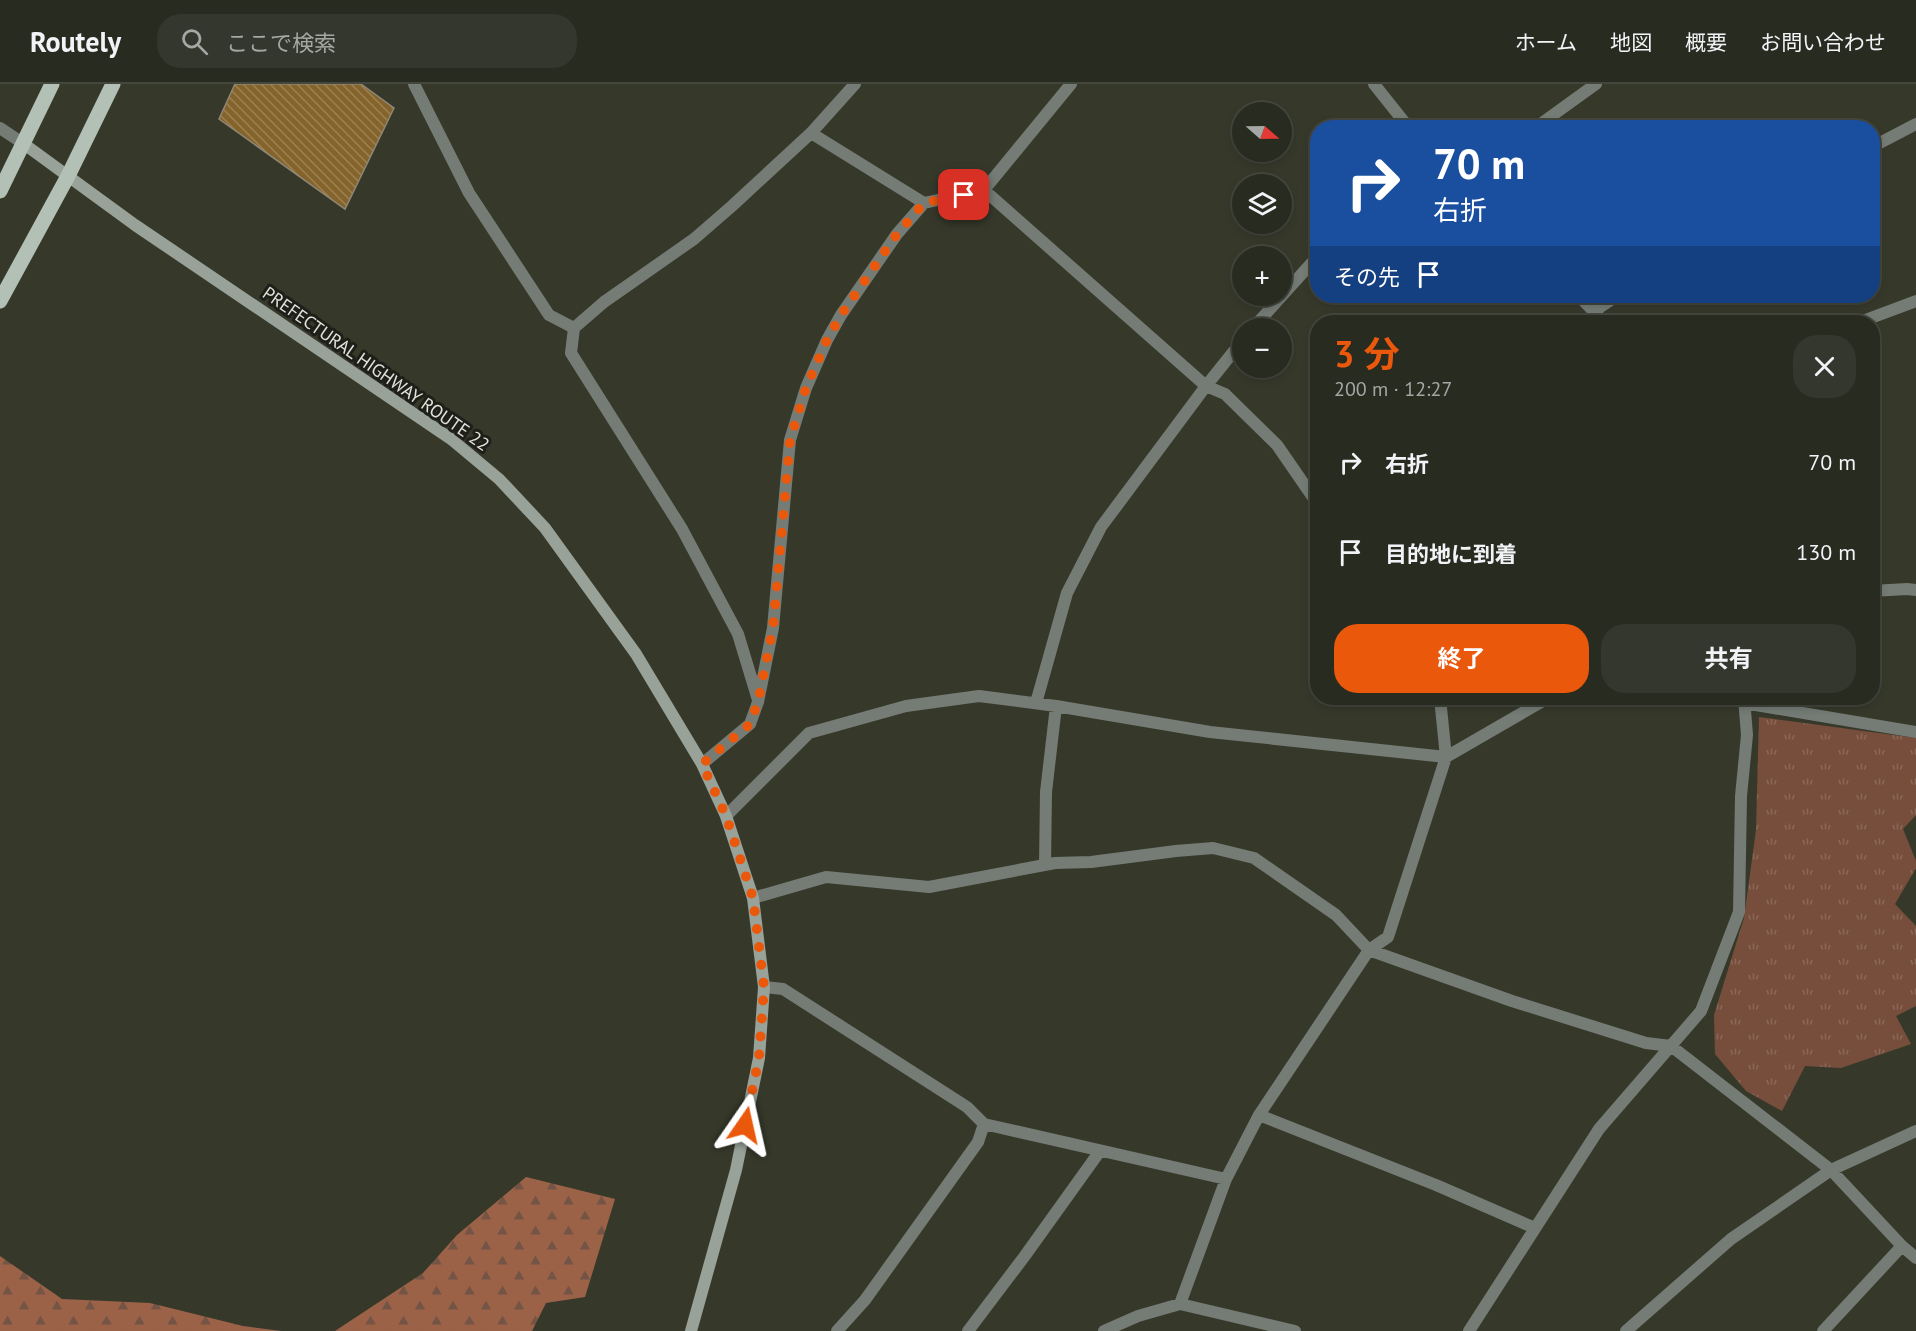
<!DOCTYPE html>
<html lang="ja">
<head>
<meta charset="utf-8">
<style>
  body { margin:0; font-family:"PT Sans","Noto Sans JP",sans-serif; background:#34372d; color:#f1f3f6; height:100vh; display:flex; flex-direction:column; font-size:22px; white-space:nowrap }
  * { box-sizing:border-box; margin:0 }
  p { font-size:20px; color:#a5a7a5 }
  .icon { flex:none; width:33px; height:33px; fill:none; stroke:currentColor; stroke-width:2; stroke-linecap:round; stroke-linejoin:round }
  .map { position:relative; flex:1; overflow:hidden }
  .panel { position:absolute; left:1310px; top:231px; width:570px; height:390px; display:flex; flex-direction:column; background:#282b20; border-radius:24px; box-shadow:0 3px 9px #0003,0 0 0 2px #44473e }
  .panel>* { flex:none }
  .hud { position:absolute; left:1310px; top:36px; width:570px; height:183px; border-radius:24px; box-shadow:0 3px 9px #0003,0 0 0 2px #44473e; background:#1a4fa0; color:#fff; overflow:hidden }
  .needle { width:39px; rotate:110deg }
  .fabs { position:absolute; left:1232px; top:18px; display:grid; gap:12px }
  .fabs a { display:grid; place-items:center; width:60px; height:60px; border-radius:50%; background:#282b20; box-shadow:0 3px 9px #0003,0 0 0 2px #44473e; font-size:30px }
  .pin { position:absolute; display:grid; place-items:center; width:51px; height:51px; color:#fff; margin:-26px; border-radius:12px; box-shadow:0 3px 9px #0006 }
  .me { position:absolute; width:66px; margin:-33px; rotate:11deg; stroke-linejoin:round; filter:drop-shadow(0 0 4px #0008) }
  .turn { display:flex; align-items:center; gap:21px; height:126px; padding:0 24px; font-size:27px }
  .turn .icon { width:78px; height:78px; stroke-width:2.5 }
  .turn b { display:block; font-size:42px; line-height:51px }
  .then { display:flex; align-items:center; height:57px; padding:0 24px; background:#0003; gap:12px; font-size:22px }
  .round { display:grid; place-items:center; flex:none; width:63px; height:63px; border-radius:24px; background:#34372d }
  .summary { display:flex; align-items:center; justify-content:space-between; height:102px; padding:0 24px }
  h1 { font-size:36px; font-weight:700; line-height:45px; color:#ea580c }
  .cta { display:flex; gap:12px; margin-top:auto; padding:12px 24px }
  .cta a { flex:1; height:69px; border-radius:24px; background:#ea580c; color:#fff; font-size:24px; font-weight:700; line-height:69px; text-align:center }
  .cta a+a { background:#34372d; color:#f1f3f6 }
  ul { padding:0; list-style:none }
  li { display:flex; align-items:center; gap:18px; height:90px; padding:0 24px }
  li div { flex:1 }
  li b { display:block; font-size:22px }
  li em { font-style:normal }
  header { display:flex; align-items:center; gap:36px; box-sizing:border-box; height:84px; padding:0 30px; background:#282b20; border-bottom:2px solid #44473e }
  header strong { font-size:28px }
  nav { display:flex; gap:33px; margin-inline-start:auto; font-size:21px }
  .search { width:420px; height:54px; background:#34372d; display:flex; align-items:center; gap:15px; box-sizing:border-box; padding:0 21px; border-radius:24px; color:#a5a7a5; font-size:22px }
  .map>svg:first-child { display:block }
  .forest { fill:url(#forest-firs) }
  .park { fill:url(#park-tufts) }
  .building { fill:url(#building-back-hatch); stroke:#908677; stroke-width:1.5 }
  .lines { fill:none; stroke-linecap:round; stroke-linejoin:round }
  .service { stroke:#757c76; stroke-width:12 }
  .minor { stroke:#757c76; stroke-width:12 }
  .tertiary { stroke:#757c76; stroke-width:12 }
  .secondary { stroke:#98a299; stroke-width:12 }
  .primary { stroke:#b3c0b5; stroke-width:15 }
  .route { stroke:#ea580c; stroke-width:10; stroke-dasharray:0 18 }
  .labels { text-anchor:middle; stroke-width:6; stroke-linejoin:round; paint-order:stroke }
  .street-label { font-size:18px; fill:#e2e3da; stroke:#1e1f18 }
</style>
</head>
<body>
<header>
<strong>Routely</strong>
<div class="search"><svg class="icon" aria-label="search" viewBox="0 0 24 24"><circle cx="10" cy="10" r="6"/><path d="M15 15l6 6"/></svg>ここで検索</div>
<nav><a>ホーム</a><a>地図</a><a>概要</a><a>お問い合わせ</a></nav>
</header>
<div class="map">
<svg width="1916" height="1247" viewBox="0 0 1916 1247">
  <defs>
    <pattern id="forest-firs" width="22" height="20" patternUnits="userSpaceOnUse" patternTransform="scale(1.5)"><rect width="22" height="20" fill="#9c6248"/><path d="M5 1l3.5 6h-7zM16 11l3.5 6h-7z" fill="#745445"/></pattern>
    <pattern id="park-tufts" width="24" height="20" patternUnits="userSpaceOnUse" patternTransform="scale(1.5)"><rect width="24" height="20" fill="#774e3c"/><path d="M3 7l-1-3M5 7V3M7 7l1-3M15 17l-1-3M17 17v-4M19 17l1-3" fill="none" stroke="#8a6758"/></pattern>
    <pattern id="building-back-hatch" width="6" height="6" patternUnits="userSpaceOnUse" patternTransform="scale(1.5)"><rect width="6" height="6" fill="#84642b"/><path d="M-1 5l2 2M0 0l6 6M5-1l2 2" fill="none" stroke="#9b8153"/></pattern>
  </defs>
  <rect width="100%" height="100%" fill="#36392a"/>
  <path class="forest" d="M526,1093L615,1115L585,1213L546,1219L532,1247H335L423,1189L457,1151Z
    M0,1172L62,1215L150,1219L243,1242L281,1247H0Z"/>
  <path class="park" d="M1759,633L1916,654V731L1903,745L1916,777V784L1895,820L1916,842V922L1896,932L1911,960L1841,984L1805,982L1782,1027L1746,1007L1715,970L1714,931L1744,834L1756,746Z"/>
  <path class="building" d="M235,0H361L394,24L345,125L219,35Z"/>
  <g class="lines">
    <path class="service" d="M414,0L469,109L549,231L574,244"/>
    <path class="minor" d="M1374,0L1409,44
      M1535,44L1596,0
      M811,49L924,119
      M1872,63L1916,40
      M984,106L1206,302L1225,310L1277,361L1317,419
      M1579,212L1604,238
      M1594,227L1617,212
      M1860,238L1916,217
      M1253,244L1317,173
      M1872,507L1907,505L1916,506
      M758,616L738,550L682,445L571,269L574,244L604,218L694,155L732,122L811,49L855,0
      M1036,619L1067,509L1101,443L1206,302L1242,257
      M1744,619L1916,648
      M702,680L750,640L758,618L773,544L790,356L806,304L827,256L841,231L897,150L924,119L984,106L1071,0
      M726,732L809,649L906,622L979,612L1056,622L1210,648L1446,673L1548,614
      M1045,781L1046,708L1056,622
      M753,814L826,793L929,803L1055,779L1091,778L1176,767L1213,764L1254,774L1336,831L1369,866L1512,917L1646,959L1671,962L1831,1086L1902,1162L1916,1174
      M764,903L783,905L967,1023L984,1040L1226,1095
      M1259,1031L1436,1101L1535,1144
      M1180,1220L1295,1247
      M837,1247L865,1216L978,1058L984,1040
      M968,1247L1024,1173L1100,1067
      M1104,1247L1138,1232L1180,1220L1226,1095L1259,1031L1369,866L1388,853L1446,673L1440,614
      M1469,1247L1599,1045L1701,927L1739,828L1741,712L1747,651L1744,614
      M1626,1247L1731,1155L1831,1086L1916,1047
      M1823,1247L1902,1162"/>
    <path class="tertiary" d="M0,44L24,60"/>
    <path class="secondary" d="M24,60L135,141L451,355L499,395L545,444L636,570L702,680L726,732L753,814L764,903L759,974L736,1086L691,1247"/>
    <path class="primary" d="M0,107L52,0
      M0,217L68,92L113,0"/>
  </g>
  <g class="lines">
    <path class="route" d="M745,1041L759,974L764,903L753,814L726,732L702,680L750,640L758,618L773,544L790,356L806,304L827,256L841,231L897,150L924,119L964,111"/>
  </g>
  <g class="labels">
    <g class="street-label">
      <text transform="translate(376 285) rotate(35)" y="6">PREFECTURAL HIGHWAY ROUTE 22</text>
    </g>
  </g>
</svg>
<div class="fabs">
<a><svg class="needle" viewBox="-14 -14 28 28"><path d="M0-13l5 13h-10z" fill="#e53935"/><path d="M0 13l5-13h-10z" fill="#a5a7a5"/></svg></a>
<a><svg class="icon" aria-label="layers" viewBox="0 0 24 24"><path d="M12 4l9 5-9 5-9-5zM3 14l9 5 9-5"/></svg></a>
<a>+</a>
<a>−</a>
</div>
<div class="pin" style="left:964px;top:111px;background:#d93025"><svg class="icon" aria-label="arrive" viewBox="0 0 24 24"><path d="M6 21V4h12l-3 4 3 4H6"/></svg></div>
<svg class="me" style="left:745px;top:1041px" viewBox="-20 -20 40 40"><path d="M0-17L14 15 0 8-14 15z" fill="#ea580c" stroke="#fff" stroke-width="4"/></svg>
<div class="hud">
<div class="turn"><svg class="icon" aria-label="right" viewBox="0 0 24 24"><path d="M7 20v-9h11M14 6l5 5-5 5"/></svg><div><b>70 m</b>右折</div></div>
<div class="then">その先<svg class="icon" aria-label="arrive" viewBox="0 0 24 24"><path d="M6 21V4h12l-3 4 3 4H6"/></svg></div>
</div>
<section class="panel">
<div class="summary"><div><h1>3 分</h1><p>200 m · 12:27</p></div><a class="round"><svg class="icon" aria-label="close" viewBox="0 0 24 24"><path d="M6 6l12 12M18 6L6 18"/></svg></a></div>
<ul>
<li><svg class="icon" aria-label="right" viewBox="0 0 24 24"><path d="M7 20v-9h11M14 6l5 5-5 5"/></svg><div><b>右折</b></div><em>70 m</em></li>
<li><svg class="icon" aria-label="arrive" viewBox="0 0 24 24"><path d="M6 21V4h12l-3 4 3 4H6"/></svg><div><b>目的地に到着</b></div><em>130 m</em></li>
</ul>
<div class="cta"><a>終了</a><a>共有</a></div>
</section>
</div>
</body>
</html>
